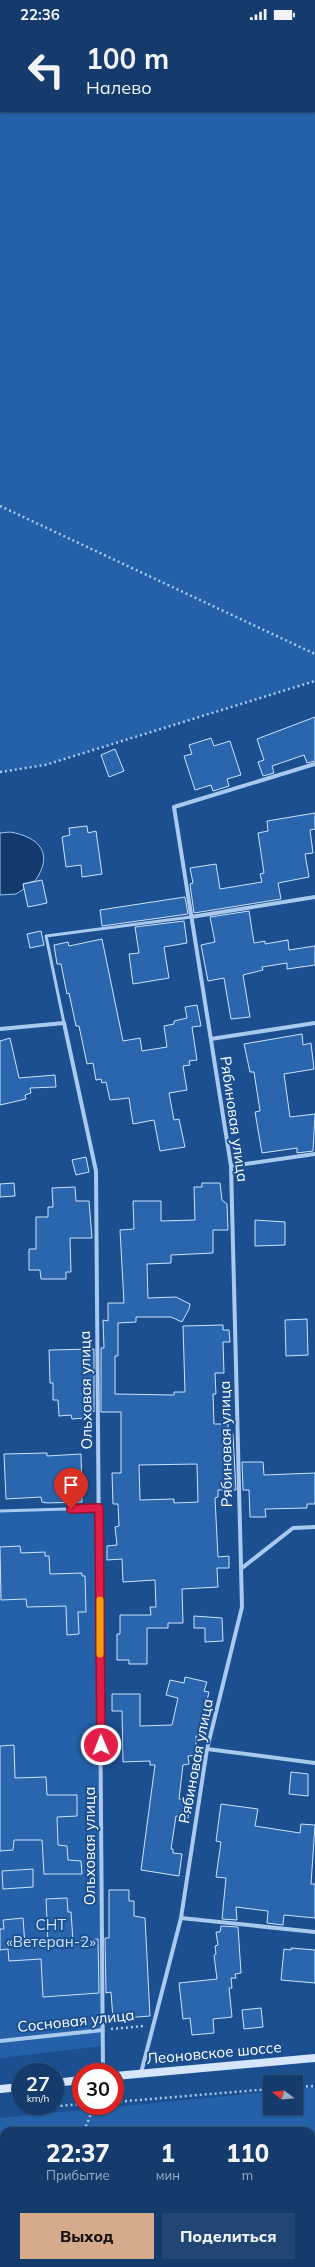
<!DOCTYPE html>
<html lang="ru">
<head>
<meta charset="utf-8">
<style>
  body { margin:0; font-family:Mulish,sans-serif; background:#214673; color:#f1f3f6; height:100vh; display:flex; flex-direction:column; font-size:15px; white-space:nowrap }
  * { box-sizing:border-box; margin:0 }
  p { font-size:13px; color:#9dadc1 }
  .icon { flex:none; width:22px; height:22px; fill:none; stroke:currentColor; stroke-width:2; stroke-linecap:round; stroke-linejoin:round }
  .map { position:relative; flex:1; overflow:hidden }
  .drawer { position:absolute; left:0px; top:2099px; width:315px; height:140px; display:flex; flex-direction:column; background:#143b6b; border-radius:12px 12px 0 0; box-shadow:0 1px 3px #0004,0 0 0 1px #33557e }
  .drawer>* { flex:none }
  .banner { position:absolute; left:0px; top:0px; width:315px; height:84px; box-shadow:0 1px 3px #0004,0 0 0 1px #33557e; background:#143b6b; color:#f1f3f6; overflow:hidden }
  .needle { width:26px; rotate:286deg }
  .buttons { position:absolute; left:263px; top:2047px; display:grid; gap:8px }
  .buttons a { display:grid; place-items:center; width:40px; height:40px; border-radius:0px; background:#143b6b; box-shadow:0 1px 3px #0004,0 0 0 1px #33557e; font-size:20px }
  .speed { position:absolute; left:12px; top:2035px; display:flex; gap:8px; font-size:20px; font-weight:700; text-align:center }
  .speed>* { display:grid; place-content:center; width:52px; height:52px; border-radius:50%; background:#143b6b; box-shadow:0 1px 3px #0004,0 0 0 1px #33557e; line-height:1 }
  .speed small { font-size:10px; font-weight:400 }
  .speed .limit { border:6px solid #d22; background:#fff; color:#111 }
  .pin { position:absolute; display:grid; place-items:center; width:34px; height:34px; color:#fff; margin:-41px -17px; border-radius:50% 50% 50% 0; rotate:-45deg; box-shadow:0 0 4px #0007 }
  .pin .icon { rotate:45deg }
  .me { position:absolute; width:44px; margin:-22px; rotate:359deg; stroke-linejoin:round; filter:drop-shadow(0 0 3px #0008) }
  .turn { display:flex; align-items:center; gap:14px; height:84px; padding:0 20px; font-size:18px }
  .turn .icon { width:52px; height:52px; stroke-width:2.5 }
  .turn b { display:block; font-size:28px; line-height:34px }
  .eta { display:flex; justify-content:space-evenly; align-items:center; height:68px; text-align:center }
  .eta b { font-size:24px; font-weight:800; line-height:28px }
  .action { display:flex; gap:8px; margin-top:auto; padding:8px 20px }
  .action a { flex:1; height:46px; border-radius:0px; background:#d6ab8b; color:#111; font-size:16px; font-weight:800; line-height:46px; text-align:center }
  .action a+a { background:#214673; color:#f1f3f6 }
  .status { display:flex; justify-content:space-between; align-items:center; height:28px; padding:0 20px; background:#143b6b; direction:ltr }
  .status svg { height:11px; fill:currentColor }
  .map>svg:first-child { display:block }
  .green { fill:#2461a8; fill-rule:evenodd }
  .water { fill:#123a6d; stroke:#9cc4f0 }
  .building { fill:#2a66ad; stroke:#cfe3fa; fill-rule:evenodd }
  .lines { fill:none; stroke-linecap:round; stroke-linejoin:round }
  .path { stroke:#a9c9ee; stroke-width:2.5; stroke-dasharray:2 3; stroke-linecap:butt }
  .service { stroke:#a9c9ee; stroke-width:3 }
  .minor { stroke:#a9c9ee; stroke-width:4 }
  .secondary { stroke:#d6e6fa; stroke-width:8 }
  .route-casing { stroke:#92132f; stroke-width:10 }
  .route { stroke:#e11d48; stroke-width:7 }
  .slow { stroke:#f59e0b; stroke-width:7 }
  .labels { text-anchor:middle; stroke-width:4; stroke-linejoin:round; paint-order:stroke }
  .street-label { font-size:15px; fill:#fff; stroke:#1b4f8f }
  .park-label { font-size:15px; fill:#cfe3fa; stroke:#1b4f8f }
</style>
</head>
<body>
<div class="status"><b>22:36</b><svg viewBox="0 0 49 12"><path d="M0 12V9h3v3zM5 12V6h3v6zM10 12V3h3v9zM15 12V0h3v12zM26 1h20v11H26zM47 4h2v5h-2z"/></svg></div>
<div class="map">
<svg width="315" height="2239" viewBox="0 0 315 2239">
  <rect width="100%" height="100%" fill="#1b4f8f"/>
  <path class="green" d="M0,0H315V653L45,737L0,744ZM1,1H314V83H1Z
    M99,1480L103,2018L0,2030V1483Z
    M315,2059V2239H0V2090L270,2064V2080H296V2061ZM4,2103H311V2235H4Z"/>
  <path class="water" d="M10,804C40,809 54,826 35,853L23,856L24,861L16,866L0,867V805Z"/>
  <path class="building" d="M315,689V733L307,735L304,727L272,738L274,745L263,748L258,734L264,732L257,711Z
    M211,710L214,718L230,713L241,747L227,751L229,758L213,763L211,757L195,762L184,728L192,726L189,717Z
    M115,721L124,743L109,749L101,727Z
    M315,785V801L310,802L313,825L305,826L309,849L278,855L281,871L194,885L190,856L193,855L190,840L216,836L220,861L262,854L260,846L264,845L258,805L268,803L267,793Z
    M87,798L88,805L96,803L102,846L82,849L81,837L66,839L62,809L70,807L69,800Z
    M42,852L47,875L28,879L23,856Z
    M185,869L188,886L102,898L100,882Z
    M249,883L254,915L265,913V916L288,912L289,922L315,918V937L287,941V935L262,939L263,942L243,947L250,989L231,991L224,950L208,953L201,917L215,914L210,889Z
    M184,893L187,915L164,919L169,950L133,956L129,926L139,925L135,899Z
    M41,903L44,917L30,920L27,906Z
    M102,911L123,1013L140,1010L142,1023L167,1019L164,998L174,996V993L187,990L185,979L197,977L201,998L192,999L197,1032L189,1033L190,1037L183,1038L187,1062L169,1065L174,1092L179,1091L185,1119L160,1123L154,1092L133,1096L129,1070L110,1072L106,1054L102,1055L101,1051L96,1052L93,1035L87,1036L79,998H76L69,965L67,966L61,936H57L54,917L68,914L69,918Z
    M302,1006L303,1017L311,1015L314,1041L284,1046L290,1089L315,1086L313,1123L297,1125V1120L262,1125L255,1084L260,1083L254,1044H250L244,1016Z
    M10,1010L19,1050L55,1047L56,1059L30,1060L31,1065L25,1067L26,1071L0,1077V1013Z
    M86,1129L89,1144L76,1147L72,1132Z
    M14,1155L15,1168L0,1169V1156Z
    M202,1155H220L222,1172L227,1176L228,1202H213V1225L171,1227V1235L147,1236L148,1270L176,1269L190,1276L189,1281L182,1294L171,1289H136V1294L118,1295V1328H115V1366L174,1367V1364H185L183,1298L223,1297V1302H229L230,1314H223L224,1345H215L216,1366H213L214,1396H228V1407L233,1406L236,1462H218V1469L215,1470L218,1529L229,1528V1540H217L218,1559L182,1561L183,1595H168V1600H147V1636H129V1632H117V1606H120V1587H151L150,1579H156L155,1552L123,1554L122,1531L107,1532V1518L117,1517L115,1499L119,1498L118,1476H113L112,1445H121V1384H101V1320H104L103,1292L108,1293V1275H124L120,1202L134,1201L133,1173H161V1193L195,1192L194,1159H202ZM197,1436L198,1474L174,1475V1471L140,1472L139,1437Z
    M75,1159L76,1173H89L92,1210H70L71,1244H66V1251H41L40,1242H29V1221H36V1189H48V1179H53L52,1160Z
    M255,1192L285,1194V1217L255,1218Z
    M307,1291L308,1327L286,1328L285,1292Z
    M94,1321V1384L86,1385V1390L72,1391L71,1387L59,1388L58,1372H53V1355H50L49,1322Z
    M47,1425V1428L81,1426L82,1474L47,1475L42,1474L41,1469L6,1471L4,1426Z
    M242,1434H263L264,1447L315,1445V1476H307V1480L265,1481L266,1489H250L249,1462H243Z
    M20,1518L21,1525L45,1524V1528H49L50,1546L82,1545V1548H85L86,1584H78L79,1606L67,1607L66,1578L27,1579L26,1571L1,1572L0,1519Z
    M194,1588L222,1590L223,1613L205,1614V1600H194Z
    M185,1649L207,1654L204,1663L209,1664L203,1690V1708H196V1727L188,1728L189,1736L183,1737L179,1771L190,1772L188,1790L176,1788L171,1821H173V1825L182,1826L179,1848L141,1842L155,1737H150V1733L123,1734L122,1683H112V1666H140V1698L172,1697L178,1670L166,1667L170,1652L184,1655Z
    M14,1717L15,1750L46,1749L47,1767H77V1788L57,1789L58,1817L67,1818L68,1832L81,1833L82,1846H44L42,1812H14L13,1822L0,1823V1718Z
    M291,1744L308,1746V1768L289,1766Z
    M221,1776L258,1781L255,1798L300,1805L301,1796L315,1797L311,1856H315V1890L284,1887L283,1897L267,1895L268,1883L236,1879L237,1892L222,1891L226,1850L216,1849L221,1814L216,1813Z
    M33,1841V1859L3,1861L2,1843Z
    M109,1862H129V1873H134V1888L145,1890L150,1988L113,1991L111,1964L106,1965L105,1910H109Z
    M67,1870L68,1884H71L73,1913L98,1911L99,1965L43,1969L41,1931L9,1933L8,1921L0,1922V1901H4L3,1892L23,1890L25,1917L48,1915L46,1871Z
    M221,1898L238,1899L241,1945L235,1946L236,1950H231L232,1960H229L232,1989L213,1991L214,2005L192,2007L190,1990L183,1991L179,1955L217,1951L214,1927L216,1926L215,1918L218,1917L216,1904H220Z
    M291,1920L315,1922V1955L281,1952L284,1921L291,1922Z
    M261,1980L263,1999L244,2001L242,1982Z"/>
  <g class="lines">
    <path class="path" d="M0,478L315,626
      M0,744L45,737L315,653
      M111,2001L144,1998
      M296,2059L315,2058
      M115,2074L270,2061
      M31,2078L36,2080L81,2076
      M84,2103L94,2078
      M26,2239L28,2235"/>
    <path class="service" d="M64,995L46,908L191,889
      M0,1483L99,1480"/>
    <path class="minor" d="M191,889L315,869
      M0,1001L64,995L96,1143L103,2044
      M211,1011L315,995
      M231,1138L315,1126
      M242,1540L293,1500L315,1499
      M207,1721L315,1735
      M181,1890L315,1904
      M0,2013L103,2002
      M141,2045L181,1890L207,1721L242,1579L231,1138L174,779L315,736"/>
    <path class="secondary" d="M115,2048L315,2030
      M55,2055L81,2052
      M0,2061L21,2059"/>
  </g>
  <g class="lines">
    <defs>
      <path id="route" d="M71,1481L99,1480L101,1717"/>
    </defs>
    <use href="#route" class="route-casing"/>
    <use href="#route" class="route"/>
    <path class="slow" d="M100,1572V1626"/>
  </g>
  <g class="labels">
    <g class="street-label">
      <text transform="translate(234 1091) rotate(82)" y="5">Рябиновая улица</text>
      <text transform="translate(86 1362) rotate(-91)" y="5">Ольховая улица</text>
      <text transform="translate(226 1416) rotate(-91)" y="5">Рябиновая улица</text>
      <text transform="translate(196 1733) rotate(-79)" y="5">Рябиновая улица</text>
      <text transform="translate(90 1818) rotate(-90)" y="5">Ольховая улица</text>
      <text transform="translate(76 1993) rotate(-6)" y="5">Сосновая улица</text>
      <text transform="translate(214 2025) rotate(-5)" y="5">Леоновское шоссе</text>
    </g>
    <g class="park-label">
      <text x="51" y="1902">СНТ<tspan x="51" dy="17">«Ветеран-2»</tspan></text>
    </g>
  </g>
</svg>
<div class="buttons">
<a><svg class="needle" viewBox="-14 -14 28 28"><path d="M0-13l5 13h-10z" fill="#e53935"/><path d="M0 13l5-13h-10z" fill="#9dadc1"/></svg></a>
</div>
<div class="speed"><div>27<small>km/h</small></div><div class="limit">30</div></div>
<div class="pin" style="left:71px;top:1481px;background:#d93025"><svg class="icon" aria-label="arrive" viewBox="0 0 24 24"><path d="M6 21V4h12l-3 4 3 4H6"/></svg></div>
<svg class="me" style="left:101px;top:1717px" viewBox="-20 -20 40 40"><circle r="17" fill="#e11d48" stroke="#fff" stroke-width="3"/><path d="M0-11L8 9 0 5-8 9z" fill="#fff"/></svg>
<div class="banner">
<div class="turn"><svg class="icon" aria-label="left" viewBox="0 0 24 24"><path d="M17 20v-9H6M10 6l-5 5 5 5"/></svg><div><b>100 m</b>Налево</div></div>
</div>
<section class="drawer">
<div class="eta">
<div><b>22:37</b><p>Прибытие</p></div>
<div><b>1</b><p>мин</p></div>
<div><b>110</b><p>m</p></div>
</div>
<div class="action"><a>Выход</a><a>Поделиться</a></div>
</section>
</div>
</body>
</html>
